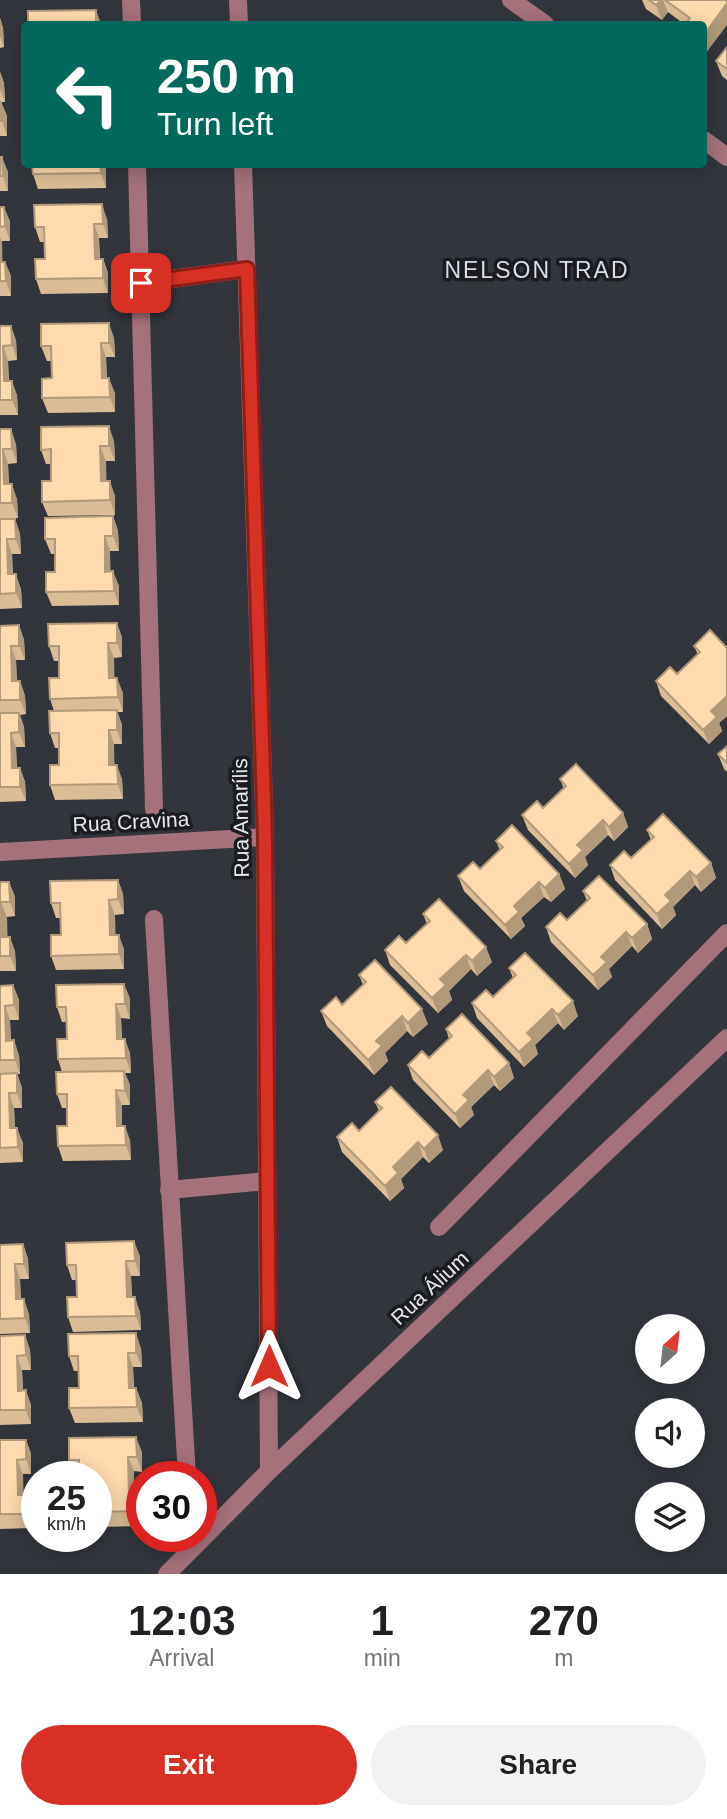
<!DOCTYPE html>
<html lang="en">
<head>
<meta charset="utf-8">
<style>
  body { margin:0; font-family:Arial,sans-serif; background:#f2f2f2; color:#202124; height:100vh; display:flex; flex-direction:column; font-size:26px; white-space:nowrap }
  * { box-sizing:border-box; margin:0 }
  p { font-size:23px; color:#757577 }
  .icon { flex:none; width:38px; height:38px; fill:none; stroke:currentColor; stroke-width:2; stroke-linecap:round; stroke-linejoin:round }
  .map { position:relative; height:1574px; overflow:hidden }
  .sheet { display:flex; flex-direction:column; background:#fff; flex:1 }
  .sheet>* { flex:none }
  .banner { position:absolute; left:21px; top:21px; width:686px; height:147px; border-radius:7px; box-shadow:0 4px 18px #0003; background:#00695c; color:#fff; overflow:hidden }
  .needle { width:46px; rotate:27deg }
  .tools { position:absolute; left:635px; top:1314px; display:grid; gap:14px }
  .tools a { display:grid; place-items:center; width:70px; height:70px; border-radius:50%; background:#fff; box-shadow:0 4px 18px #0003; font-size:35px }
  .speed { position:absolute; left:21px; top:1461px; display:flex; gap:14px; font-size:35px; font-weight:700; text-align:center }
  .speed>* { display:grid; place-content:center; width:91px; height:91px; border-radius:50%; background:#fff; box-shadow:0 4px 18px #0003; line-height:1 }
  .speed small { font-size:18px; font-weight:400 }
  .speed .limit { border:10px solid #d22; background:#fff; color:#111 }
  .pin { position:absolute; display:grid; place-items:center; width:60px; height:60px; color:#fff; margin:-30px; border-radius:14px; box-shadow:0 4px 10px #0006 }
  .me { position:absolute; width:77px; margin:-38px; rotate:0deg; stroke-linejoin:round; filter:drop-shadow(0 0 5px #0008) }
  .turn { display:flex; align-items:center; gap:24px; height:147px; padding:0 21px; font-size:32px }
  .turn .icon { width:91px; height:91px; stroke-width:2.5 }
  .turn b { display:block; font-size:49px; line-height:60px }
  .eta { display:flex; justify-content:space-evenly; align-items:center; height:119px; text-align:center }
  .eta b { font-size:42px; font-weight:700; line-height:49px }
  .primary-button { display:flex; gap:14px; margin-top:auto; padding:14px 21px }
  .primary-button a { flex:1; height:80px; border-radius:42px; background:#d93025; color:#fff; font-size:28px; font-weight:700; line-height:80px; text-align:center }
  .primary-button a+a { background:#f2f2f2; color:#202124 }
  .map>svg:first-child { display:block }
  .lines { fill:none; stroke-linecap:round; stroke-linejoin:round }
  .minor { stroke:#a5717b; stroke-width:18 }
  .wall { fill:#dabc96 }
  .shaded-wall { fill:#b2997a }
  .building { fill:#fedbae; stroke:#b2997a; stroke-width:2 }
  .route-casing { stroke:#8d1f18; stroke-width:18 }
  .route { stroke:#d93025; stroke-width:12 }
  .labels { text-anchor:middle; stroke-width:7; stroke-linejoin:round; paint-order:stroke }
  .street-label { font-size:21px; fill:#e5e7eb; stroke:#1b1c20 }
  .neighbourhood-label { font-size:23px; letter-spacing:2px; fill:#d9dce6; stroke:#1b1c20 }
</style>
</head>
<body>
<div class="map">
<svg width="727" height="1574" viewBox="0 0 727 1574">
  <rect width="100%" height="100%" fill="#32353c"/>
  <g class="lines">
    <path class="minor" d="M131,0L132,24
      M238,0L239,24
      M511,0L545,24
      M704,140L727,157
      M137,164L154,809
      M243,164L265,837L269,1471
      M141,283L246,269
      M0,852L265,837
      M154,919L187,1477
      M169,1190L267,1181
      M439,1227L727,933
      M167,1574L269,1471L727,1038"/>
  </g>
  <path class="wall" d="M642,0H727L706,53L704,51V24H684L668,12L662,20L646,9Z
    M0,18L3,28L4,47L0,48Z
    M727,47V80L722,76L716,61Z
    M0,72L4,83L5,102H1L7,116V136H0Z
    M0,157L8,172V191H0Z
    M106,168V188L38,189L33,174Z
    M0,207L10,221V241H2V262H5L11,276V296H0Z
    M107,219L108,238H99L100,259H103L108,273V293L41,294L36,279L45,259V242H40L35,227Z
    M0,326L16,340L17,360L8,361L9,381L17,395L18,415H0Z
    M114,338L115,357H106L107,378L115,393V412L48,413L42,398L52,378L51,361H47L41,346Z
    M0,429L16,444L17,463L8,464L9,484L17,499L18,518H0Z
    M114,441L115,461H106V481L115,496V515L48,516L42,502L51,481V464H46L41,450Z
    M113,516L118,531L119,551H110V571L119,586V605L52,606L46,592L55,572V554H51L45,539Z
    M0,519H15L20,534L21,554H12L13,574L21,589L22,608L0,609Z
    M19,625L24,640L25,660H16L17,681H20L25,696L26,714L20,715L24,727L25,747H16L17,768H20L25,782L26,801L0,802V626Z
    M122,637V657L114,658V678L123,693V712H117L122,725V744H114V765L122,779L123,799L55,800L50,785L59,765V748H55L50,733L54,711L50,699L59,678V661H54L49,646Z
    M694,646L727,648V716L719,723L722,731L709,744L661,696L656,681L677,674L698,655Z
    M727,746V772L724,769L718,754Z
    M560,779L623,813L628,827L614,841L608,835L585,857L588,865L575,878L528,830L522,815L543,808L564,789Z
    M647,830L711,863L716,878L701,892L695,885L673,907L676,915L662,929L615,880L610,865L631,858L651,840Z
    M496,841L559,874L565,889L551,902L544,897L521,918L525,926L511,939L464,891L458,876L480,869L500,850Z
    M118,880L123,894L124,914L115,915V935L124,949V969L56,970L51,956L61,935L60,918H56L51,903Z
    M0,882H9L15,897V916L7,917V937L15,951L16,971H0Z
    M583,891L647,924L652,939L638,953L632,946L609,969L612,977L598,990L551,942L546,927L567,920L587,901Z
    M423,914L492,962L477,976L471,969L449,991L452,1000L438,1013L390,965L385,950L406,943L427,924Z
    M509,968L578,1016L564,1030L558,1023L535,1045L538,1054L524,1067L477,1018L472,1003L493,997L513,978Z
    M359,975L428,1024L413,1037L407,1031L385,1053L388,1061L374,1075L327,1026L321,1011L342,1005L363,985Z
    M13,985L19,1000V1020H10L11,1041L19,1055L20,1074H17L22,1088V1108H14L15,1128L23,1143V1162L0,1163V986Z
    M130,998V1019L121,1018L122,1039L130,1053L131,1073H125L130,1085V1105H122V1126L130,1140L131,1160L63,1161L58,1146L67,1126V1108H62L57,1094L62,1072L58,1059L67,1039V1022H62L57,1007Z
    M446,1029L509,1063L514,1078L500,1091L494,1085L471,1107L474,1115L460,1128L413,1080L408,1065L429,1058L449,1039Z
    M375,1102L443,1150L429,1163L423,1157L401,1179L404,1188L390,1201L342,1152L337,1137L359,1131L379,1111Z
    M23,1244L28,1259L29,1279H20L21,1299L29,1314L30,1333L0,1334V1245Z
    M140,1256V1276H131L132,1297L140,1312L141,1330L73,1332L68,1317L77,1297V1280H72L67,1265Z
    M25,1335L30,1350L31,1370H22L23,1390L31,1405V1424L0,1425V1336Z
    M141,1348L142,1367H133L134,1388H136L142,1403L143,1422L75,1423L69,1408L79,1388L78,1371H74L69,1356Z
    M0,1440H26L31,1454V1474H23V1495L32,1509V1528L0,1529Z
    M142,1452V1472L134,1471V1492L142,1504V1526L96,1527V1477L75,1475L69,1460Z"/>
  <path class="shaded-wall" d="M661,0H663L668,12L662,20L656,5Z
    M727,3V25L706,53L704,45V35Z
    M96,10L101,24H96Z
    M0,18L3,28L4,47L0,36Z
    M0,72L4,83L5,102L0,89Z
    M1,102L7,116V136L2,121Z
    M2,157L8,172V191L3,176Z
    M100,164H104L106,168V188L101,173Z
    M102,204L107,219L108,238L103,224Z
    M4,207L10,221V241L5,226Z
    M94,224L99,238L100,274L95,259Z
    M0,237L2,241L3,277L0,269Z
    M103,259L108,273V293L103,278Z
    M5,262L11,276V296L6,281Z
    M109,323L114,338L115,357L109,343Z
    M11,326L16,340L17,360L12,345Z
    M101,343L106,357L107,393L102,378Z
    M3,346L8,361L9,396L4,381Z
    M109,378L115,393V412L110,397Z
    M12,381L17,395L18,415L12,400Z
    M109,426L114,441L115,461L109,446Z
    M11,429L16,444L17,463L12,449Z
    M100,446L106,461L107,496L101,481Z
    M3,449L8,464L9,499L4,484Z
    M110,481L115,496V515L110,500Z
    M12,484L17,499L18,518L12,503Z
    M113,516L118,531L119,551L113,536Z
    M15,519L20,534L21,554L16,539Z
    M105,536L110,551L111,586L105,572Z
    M7,539L12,554L13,589L8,574Z
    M113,571L119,586V605L114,591Z
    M16,574L21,589L22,608L16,593Z
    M117,623L122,637V657L117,643Z
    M19,625L24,640L25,660L19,646Z
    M108,643L114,658L115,693L109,678Z
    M11,646L16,660L17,695L12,681Z
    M117,678L123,693V712L118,697Z
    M20,681L25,696L26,714L20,700Z
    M727,696V716L719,723L722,731L709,744L703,730L711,711Z
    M117,710L122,725V744L117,730Z
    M19,713L24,727L25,747L19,732Z
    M109,730L114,744L115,779L109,765Z
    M11,733L16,747L17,782L12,768Z
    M117,765L122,779L123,799L118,784Z
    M20,768L25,782L26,801L20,787Z
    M623,813L628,827L614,841L609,827Z
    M603,820L608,835L585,857L588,865L575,878L569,864L577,845Z
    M711,863L716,878L701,892L696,877Z
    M690,871L695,885L673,907L676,915L662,929L657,914L665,895Z
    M559,874L565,889L551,902L545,888Z
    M118,880L123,894L124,914L118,899Z
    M9,882L15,897V916L10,902Z
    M539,882L544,897L521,918L525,926L511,939L505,925L514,906Z
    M109,900L115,915L116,950L110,935Z
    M1,902L7,917L8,952L2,937Z
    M647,924L652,939L638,953L632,938Z
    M626,932L632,946L609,969L612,977L598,990L593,975L601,957Z
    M119,935L124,949V969L119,954Z
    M10,937L15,951L16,971L10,956Z
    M486,947L492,962L477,976L472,961Z
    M466,955L471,969L449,991L452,1000L438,1013L432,998L440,979Z
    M124,984L130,998V1019L125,1004Z
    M13,985L19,1000V1020L14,1005Z
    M573,1001L578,1016L564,1030L558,1015Z
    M116,1004L121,1018L122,1054L117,1039Z
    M5,1006L10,1020L11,1055L6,1041Z
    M422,1009L428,1024L413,1037L408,1023Z
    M552,1009L558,1023L535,1045L538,1054L524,1067L519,1052L527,1033Z
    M402,1016L407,1031L385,1053L388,1061L374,1075L368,1060L376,1041Z
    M125,1039L130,1053L131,1073L126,1058Z
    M14,1040L19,1055L20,1074L15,1060Z
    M509,1063L514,1078L500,1091L494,1077Z
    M488,1070L494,1085L471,1107L474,1115L460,1128L455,1114L463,1095Z
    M124,1071L130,1085V1105L125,1091Z
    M17,1073L22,1088V1108L17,1093Z
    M116,1090L122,1105V1141L117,1126Z
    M9,1093L14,1108L15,1143L10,1128Z
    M125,1126L130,1140L131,1160L126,1145Z
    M17,1128L23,1143V1162L18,1147Z
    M438,1135L443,1150L429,1163L424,1149Z
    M418,1142L423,1157L401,1179L404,1188L390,1201L385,1186L393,1167Z
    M134,1241L140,1256V1276L135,1261Z
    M23,1244L28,1259L29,1279L24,1264Z
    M126,1261L131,1276L132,1311L127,1297Z
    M15,1264L20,1279L21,1314L16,1299Z
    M135,1297L140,1312L141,1330L136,1316Z
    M24,1299L29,1314L30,1333L25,1318Z
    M136,1333L141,1348L142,1367L136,1353Z
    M25,1335L30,1350L31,1370L26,1355Z
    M128,1353L133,1367L134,1402L129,1388Z
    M17,1356L22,1370L23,1405L18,1391Z
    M136,1388L142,1403L143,1422L137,1407Z
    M26,1390L31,1405V1424L26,1410Z
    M136,1437L142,1452V1472L137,1457Z
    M26,1440L31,1454V1474L26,1459Z
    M128,1457L134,1471V1507L129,1492Z
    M17,1460L23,1474L24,1509L18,1495Z
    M137,1492L142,1504V1522L138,1511Z
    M26,1495L32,1509V1528L27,1514Z"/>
  <path class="building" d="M649,0H661L656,5Z
    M665,0H727V3L704,35V24H686L690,18Z
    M96,10V24H28V11Z
    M727,47V69L716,61Z
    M0,102H1L2,121H0Z
    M0,157H2L3,176H0Z
    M32,164H100L101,173L33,174Z
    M102,204L103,224H94L95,259H103V278L36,279L35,259H45L44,227H35L34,205Z
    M0,207H4L5,226L0,227Z
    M0,262H5L6,281H0Z
    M109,323V343H101L102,378H109L110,397L42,398V379L52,378L51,346H41V324Z
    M0,326H11L12,345L3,346L4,381H12V400H0Z
    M109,426V446H100L101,481H110V500L42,502V481H51V449L41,450V427Z
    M0,429H11L12,449H3L4,484H12V503H0Z
    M113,516V536H105V572L113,571L114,591L46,592V572H55V539H45V518Z
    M0,519H15L16,539H7L8,574H16V593L0,594Z
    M117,623V643H108L109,678H117L118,697L50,699L49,678H59V646H49L48,624Z
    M19,625V646H11L12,681H20V700H0V626Z
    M710,630L727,648V696L711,711L717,717L703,730L656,681L670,667L677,674L700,652L694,646Z
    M117,710V730H109V765H117L118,784L50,785V765H59V733H50L49,711Z
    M0,713H19V732L11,733L12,768H20V787H0Z
    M727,746V763L718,754Z
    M576,764L623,813L609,827L603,820L577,845L583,850L569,864L522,815L537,801L543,808L566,786L560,779Z
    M663,814L711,863L696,877L690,871L665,895L671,901L657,914L610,865L624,851L631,858L654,837L647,830Z
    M512,825L559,874L545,888L539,882L514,906L519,912L505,925L458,876L473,862L480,869L503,847L496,841Z
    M599,876L647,924L632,938L626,932L601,957L607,962L593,975L546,927L560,913L567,920L590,898L583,891Z
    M118,880V899L109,900L110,935H119V954L51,956V935H61L60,903H51L50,881Z
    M0,882H9L10,902H1L2,937H10V956H0Z
    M439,899L486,947L472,961L466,955L440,979L446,985L432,998L385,950L399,936L406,943L430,921L423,914Z
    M525,953L573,1001L558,1015L552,1009L527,1033L533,1039L519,1052L472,1003L486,990L493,997L516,975L509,968Z
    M375,960L422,1009L408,1023L402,1016L376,1041L382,1046L368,1060L321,1011L336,997L342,1005L366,982L359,975Z
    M124,984L125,1004H116L117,1039H125L126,1058L58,1059L57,1039H67L66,1007H57L56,985Z
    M13,985L14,1005L5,1006L6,1041L14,1040L15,1060H0V986Z
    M462,1014L509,1063L494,1077L488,1070L463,1095L469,1100L455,1114L408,1065L422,1051L429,1058L452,1036L446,1029Z
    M124,1071L125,1091L116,1090L117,1126H125L126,1145L58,1146L57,1126H67V1094H57L56,1072Z
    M17,1073V1093H9L10,1128H17L18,1147L0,1148V1074Z
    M391,1087L438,1135L424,1149L418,1142L393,1167L398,1173L385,1186L337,1137L352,1123L359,1131L382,1108L375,1102Z
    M134,1241L135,1261H126L127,1297H135L136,1316L68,1317L67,1297H77L76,1265H67L66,1243Z
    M23,1244L24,1264H15L16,1299H24L25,1318L0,1319V1245Z
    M136,1333V1353H128L129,1388H136L137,1407L69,1408V1388H79L78,1356H69L68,1334Z
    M25,1335L26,1355L17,1356L18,1391L26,1390V1410H0V1336Z
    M136,1437L137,1457H128L129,1492H137L138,1511L96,1512V1477H79V1460H69V1438Z
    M0,1440H26V1459L17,1460L18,1495H26L27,1514H0Z"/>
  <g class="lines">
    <defs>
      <path id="route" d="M141,283L247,269L265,837L269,1366"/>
    </defs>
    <use href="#route" class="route-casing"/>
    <use href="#route" class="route"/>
  </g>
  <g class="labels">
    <g class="street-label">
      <text transform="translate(241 818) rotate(-91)" y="7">Rua Amarílis</text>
      <text transform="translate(131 822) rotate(-3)" y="7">Rua Cravina</text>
      <text transform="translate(430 1288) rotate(-43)" y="7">Rua Álium</text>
    </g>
    <g class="neighbourhood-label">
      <text x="537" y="278">NELSON TRAD</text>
    </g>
  </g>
</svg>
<div class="tools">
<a><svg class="needle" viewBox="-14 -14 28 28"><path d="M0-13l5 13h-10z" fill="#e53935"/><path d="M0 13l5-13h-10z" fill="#757577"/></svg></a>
<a><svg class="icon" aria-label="sound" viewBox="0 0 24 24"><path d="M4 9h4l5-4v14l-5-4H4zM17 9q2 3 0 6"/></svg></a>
<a><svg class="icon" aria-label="layers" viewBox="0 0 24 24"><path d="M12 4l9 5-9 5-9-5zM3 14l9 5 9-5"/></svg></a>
</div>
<div class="speed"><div>25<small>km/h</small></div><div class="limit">30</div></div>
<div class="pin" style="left:141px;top:283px;background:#d93025"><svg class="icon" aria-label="arrive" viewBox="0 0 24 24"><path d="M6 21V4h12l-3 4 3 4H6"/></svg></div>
<svg class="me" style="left:269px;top:1366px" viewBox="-20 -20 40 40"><path d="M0-17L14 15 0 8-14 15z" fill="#d93025" stroke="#fff" stroke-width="4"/></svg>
<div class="banner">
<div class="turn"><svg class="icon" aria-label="left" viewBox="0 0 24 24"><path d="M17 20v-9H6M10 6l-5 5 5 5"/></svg><div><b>250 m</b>Turn left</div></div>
</div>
</div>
<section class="sheet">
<div class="eta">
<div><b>12:03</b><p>Arrival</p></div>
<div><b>1</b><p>min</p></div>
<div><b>270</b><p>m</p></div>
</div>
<div class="primary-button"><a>Exit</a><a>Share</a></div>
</section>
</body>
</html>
